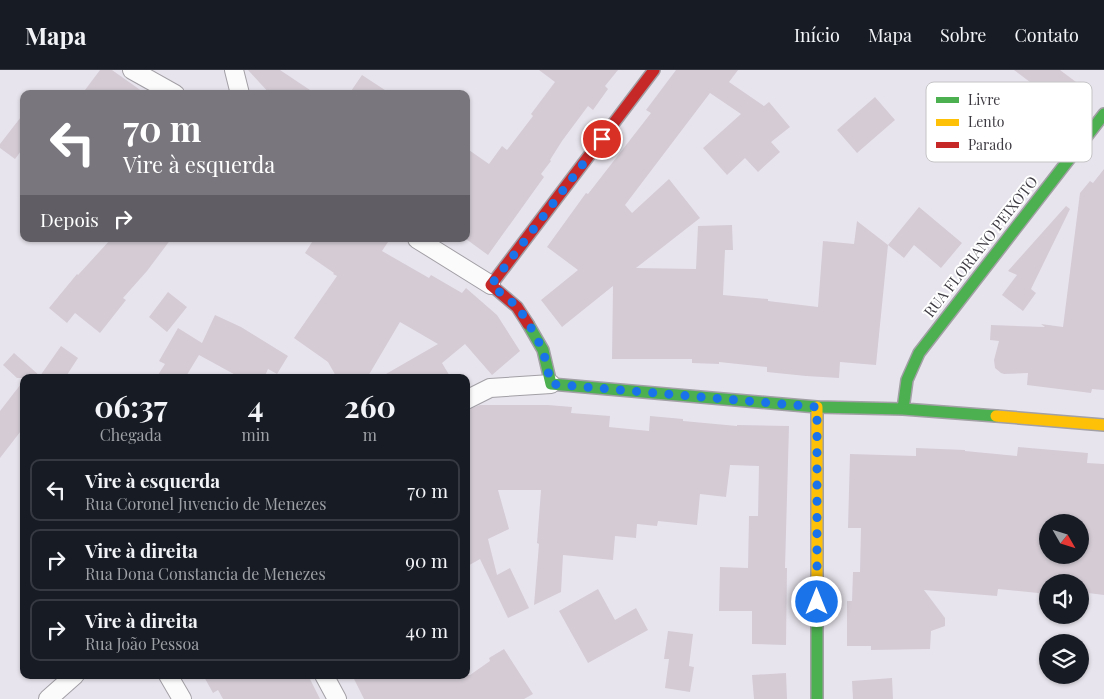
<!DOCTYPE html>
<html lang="pt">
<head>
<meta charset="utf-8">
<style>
  body { margin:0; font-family:"Playfair Display",serif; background:#242831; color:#f1f3f6; height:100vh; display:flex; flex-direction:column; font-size:19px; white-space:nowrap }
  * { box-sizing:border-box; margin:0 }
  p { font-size:16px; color:#9ea1a6 }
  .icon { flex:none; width:28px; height:28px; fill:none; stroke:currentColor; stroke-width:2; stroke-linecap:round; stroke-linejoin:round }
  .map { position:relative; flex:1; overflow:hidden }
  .details { position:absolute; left:20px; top:304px; width:450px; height:305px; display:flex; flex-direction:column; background:#171b24; border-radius:10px; box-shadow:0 1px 4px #0004 }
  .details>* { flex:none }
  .top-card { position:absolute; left:20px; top:20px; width:450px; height:152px; border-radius:10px; box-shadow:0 1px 4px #0004; background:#79767d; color:#fff; overflow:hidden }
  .needle { width:32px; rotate:129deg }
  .fabs { position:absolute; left:1039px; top:444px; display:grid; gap:10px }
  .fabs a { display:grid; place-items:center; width:50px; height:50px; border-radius:50%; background:#171b24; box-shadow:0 1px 4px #0004; font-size:25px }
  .pin { position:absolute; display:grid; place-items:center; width:42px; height:42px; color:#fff; margin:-21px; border:2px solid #fff; border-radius:50%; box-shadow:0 1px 5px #0007 }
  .me { position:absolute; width:55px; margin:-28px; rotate:0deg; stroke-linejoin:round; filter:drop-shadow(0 0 4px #0008) }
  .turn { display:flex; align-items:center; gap:18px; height:105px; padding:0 20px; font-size:22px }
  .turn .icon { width:65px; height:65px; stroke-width:2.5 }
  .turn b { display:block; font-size:35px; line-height:42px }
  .then { display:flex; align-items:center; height:48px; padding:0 20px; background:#0003; gap:10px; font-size:19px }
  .eta { display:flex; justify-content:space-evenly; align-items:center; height:85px; text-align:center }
  .eta b { font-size:30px; font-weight:700; line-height:35px }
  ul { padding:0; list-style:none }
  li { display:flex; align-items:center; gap:15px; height:62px; margin:0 10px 8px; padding:0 10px; border:2px solid #363941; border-radius:10px }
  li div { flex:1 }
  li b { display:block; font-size:19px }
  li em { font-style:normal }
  header { display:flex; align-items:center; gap:30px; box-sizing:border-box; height:70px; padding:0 25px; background:#171b24; border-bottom:1px solid #363941 }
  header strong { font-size:24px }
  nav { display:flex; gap:28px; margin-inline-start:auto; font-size:18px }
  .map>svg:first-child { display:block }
  .building { fill:#d4cbd5; fill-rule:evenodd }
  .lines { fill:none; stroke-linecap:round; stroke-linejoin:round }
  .street-casing { stroke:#a29fa5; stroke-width:20 }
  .fast-casing { stroke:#a29fa5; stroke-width:14 }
  .slow-casing { stroke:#a29fa5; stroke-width:14 }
  .jam-casing { stroke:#a29fa5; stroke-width:14 }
  .street { stroke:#fcfbfc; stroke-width:18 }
  .fast { stroke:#4caf50; stroke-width:11 }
  .slow { stroke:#ffc107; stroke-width:11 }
  .jam { stroke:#c62828; stroke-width:11 }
  .route { stroke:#1a73e8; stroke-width:9; stroke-dasharray:0 16.2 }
  .labels { text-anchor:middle; stroke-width:4; stroke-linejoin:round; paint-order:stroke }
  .street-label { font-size:15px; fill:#3d3a41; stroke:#fff }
  .key { fill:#fff; stroke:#c5c4c6; stroke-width:1 }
  .key-label { font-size:14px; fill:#3d3a41 }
</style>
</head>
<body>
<header>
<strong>Mapa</strong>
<nav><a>Início</a><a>Mapa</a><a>Sobre</a><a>Contato</a></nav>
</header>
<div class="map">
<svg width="1104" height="629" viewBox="0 0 1104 629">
  <rect width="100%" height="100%" fill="#e8e4ed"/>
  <path class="building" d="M100,0H112L146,24H82Z
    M248,0H280L316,24H270Z
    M539,0H618L605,16L608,19L593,40L588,36L562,71L550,90L551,91L541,104L544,107L488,185L466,169V78L489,94L502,76L507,80L533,46L531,44L555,12Z
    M676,0H738L729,12L764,36L769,32L790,57L771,72L780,82L758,102L745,88L727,105L703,78L741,44L710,23L625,135L632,143L669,109L700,148L636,198L696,199L698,156L732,155L733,180H725L723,225L768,229V231L818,237L823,171L854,174L857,151L888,175L876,295L840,292L839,308L806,306L767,302V297L719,292V294L692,293V289H612L613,216L562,257L541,230L578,200L547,177L586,123L588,124L651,43L646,40Z
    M1014,0H1060L1084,18L1067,40Z
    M362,5L391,24H349Z
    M875,27L895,50L857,83L837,60Z
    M24,43V77L15,89L0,78V74Z
    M1104,99V320L1092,319L1091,323L1027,315L1028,303L1004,304L1001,303L995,298L994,290L999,271L990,270L991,255L1045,257L1041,254L1063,257L1080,123L1090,111L1093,113Z
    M1066,136L1070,139L1031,219L1036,223L1023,241L1002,225L1017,205L1008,201Z
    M919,137L962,173L941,198L914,175L904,188L888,175Z
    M111,169H171L147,201L123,228L126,230L100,263L75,243L67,253L49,238L77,204L78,205Z
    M314,169H390L382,181L429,208L431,205L462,223L466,218L497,245L520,281L492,305L465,274L442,293L451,308H379L438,274L400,252L367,308H337L328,292L294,268L337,206L333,204L334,203L305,183Z
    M168,222L187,237L167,262L149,247Z
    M215,245L241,257L288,286L277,304L268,299L264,308H241L199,285L185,308H156L165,294L159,291L178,258L202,273Z
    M61,276L78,288L65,308H17L3,295L14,283L40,306Z
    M24,310V357L0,388V341Z
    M480,335H548L572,337L571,343L610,346L609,357L649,361L650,346L683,349V351L737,356V355L789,356L785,498H787L786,575L752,574V541H719L720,497L748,498L749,446H758L759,396L730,395L726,427L700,424L697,455L658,451L657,456L637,454L636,468L615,466L613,490L563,485L561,522L534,535L539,474L537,473L541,420H498L509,459L488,469L497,505L510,498L529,538L508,548L480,489L466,497V340Z
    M1018,377L1088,383L1087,393L1104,394V525L1080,522V512H1048V524L998,519L997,526L924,520L945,548V556L931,561L930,579L871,580V576H847V531H852L853,502H860L861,458H848L850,384L916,386V378L965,380V381L1017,386ZM1048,452H1080V485H1048Z
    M598,519L615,550L636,538L648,560L588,593L559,541Z
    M668,561L693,564L689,596L694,597L690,622L665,618L669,589H664Z
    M504,579L533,624L524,629H364L352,605H470L490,591L489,588Z
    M786,603L787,629H754L752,605Z
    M203,605H308L320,629H223L218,620L213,623Z
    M892,608L893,629H853L852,611Z"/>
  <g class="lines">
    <defs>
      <path id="street" d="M132,0L175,24
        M234,0L240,24
        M417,169L491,215
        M466,330L490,318L551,314
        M168,605L182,629
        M324,605L337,629
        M48,629L75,605"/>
      <path id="fast" d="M528,254L543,280L551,314L817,337L903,339L996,346
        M903,339L907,310L919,283L1104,44
        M817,540V629"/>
      <path id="slow" d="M817,337V540
        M996,346L1104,355"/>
      <path id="jam" d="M528,254L517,237L491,215L654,0"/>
    </defs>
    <use href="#street" class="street-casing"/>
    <use href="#fast" class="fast-casing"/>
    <use href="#slow" class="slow-casing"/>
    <use href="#jam" class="jam-casing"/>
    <use href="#street" class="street"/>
    <use href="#fast" class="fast"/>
    <use href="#slow" class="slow"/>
    <use href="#jam" class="jam"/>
  </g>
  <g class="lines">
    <path class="route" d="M602,69L491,215L518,237L530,256L543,280L551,314L817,337V532"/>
  </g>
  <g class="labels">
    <g class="street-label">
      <text transform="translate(981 177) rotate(-52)" y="5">RUA FLORIANO PEIXOTO</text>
    </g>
  </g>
  <rect x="926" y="12" width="166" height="80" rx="8" class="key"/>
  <rect x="936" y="27" width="23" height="6" fill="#4caf50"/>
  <rect x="936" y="49" width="23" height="7" fill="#ffc107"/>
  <rect x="936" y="72" width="23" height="6" fill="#c62828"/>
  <g class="key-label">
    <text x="968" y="35">Livre</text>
    <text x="968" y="57">Lento</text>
    <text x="968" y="80">Parado</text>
  </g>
</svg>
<div class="fabs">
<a><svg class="needle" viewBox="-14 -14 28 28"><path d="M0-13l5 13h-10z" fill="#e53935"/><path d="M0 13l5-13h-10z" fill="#9ea1a6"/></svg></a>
<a><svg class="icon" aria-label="sound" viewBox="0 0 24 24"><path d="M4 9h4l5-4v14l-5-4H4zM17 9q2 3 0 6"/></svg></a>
<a><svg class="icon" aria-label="layers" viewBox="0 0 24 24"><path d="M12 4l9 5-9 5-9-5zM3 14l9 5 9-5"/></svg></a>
</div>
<div class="pin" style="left:602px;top:69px;background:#d93025"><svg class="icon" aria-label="arrive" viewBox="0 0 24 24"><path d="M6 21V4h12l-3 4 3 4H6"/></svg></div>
<svg class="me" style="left:817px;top:532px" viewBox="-20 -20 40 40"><circle r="17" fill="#1a73e8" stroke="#fff" stroke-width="3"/><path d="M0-11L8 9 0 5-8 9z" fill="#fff"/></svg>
<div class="top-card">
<div class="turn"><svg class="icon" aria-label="left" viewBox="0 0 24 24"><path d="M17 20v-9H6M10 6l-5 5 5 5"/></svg><div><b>70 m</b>Vire à esquerda</div></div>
<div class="then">Depois<svg class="icon" aria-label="right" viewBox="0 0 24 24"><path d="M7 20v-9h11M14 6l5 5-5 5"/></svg></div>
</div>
<section class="details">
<div class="eta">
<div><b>06:37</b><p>Chegada</p></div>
<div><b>4</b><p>min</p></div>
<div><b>260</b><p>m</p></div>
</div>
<ul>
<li><svg class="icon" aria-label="left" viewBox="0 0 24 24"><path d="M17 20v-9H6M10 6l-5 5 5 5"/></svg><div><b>Vire à esquerda</b><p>Rua Coronel Juvencio de Menezes</p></div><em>70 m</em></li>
<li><svg class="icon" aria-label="right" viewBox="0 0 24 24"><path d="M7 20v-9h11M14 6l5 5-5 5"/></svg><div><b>Vire à direita</b><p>Rua Dona Constancia de Menezes</p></div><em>90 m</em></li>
<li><svg class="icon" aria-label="right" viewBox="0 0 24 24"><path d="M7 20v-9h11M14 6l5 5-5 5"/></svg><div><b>Vire à direita</b><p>Rua João Pessoa</p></div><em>40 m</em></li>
</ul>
</section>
</div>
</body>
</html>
